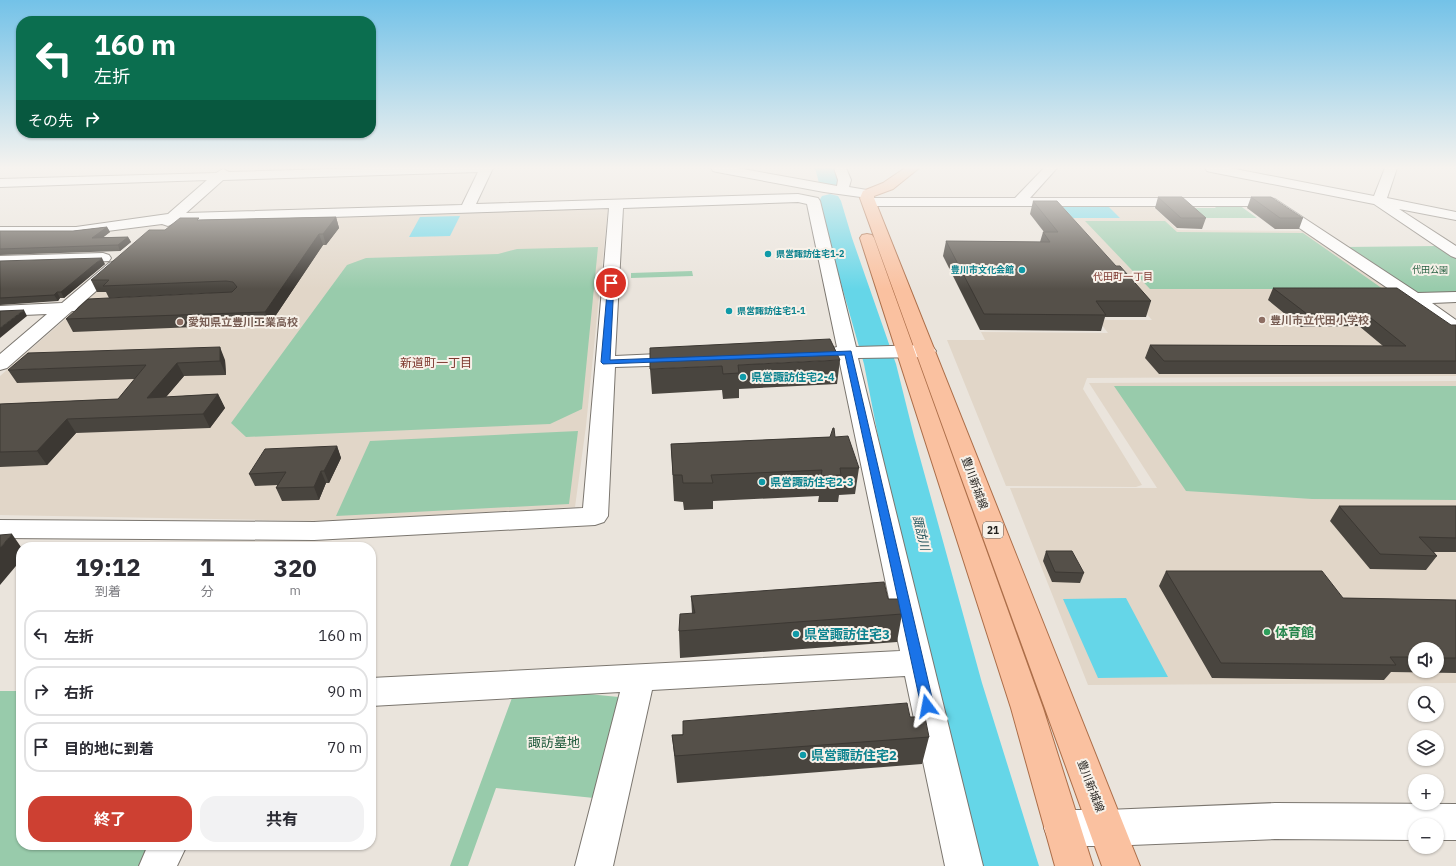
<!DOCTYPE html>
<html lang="ja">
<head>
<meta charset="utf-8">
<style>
  body { margin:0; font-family:"IBM Plex Sans","Noto Sans JP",sans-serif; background:#f2f2f3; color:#2b2b33; height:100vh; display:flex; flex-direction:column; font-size:15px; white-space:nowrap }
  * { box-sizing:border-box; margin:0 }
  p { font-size:13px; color:#7c7c81 }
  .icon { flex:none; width:22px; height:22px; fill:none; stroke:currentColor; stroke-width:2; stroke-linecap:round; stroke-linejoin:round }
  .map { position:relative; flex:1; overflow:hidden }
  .side { position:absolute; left:16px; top:542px; width:360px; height:308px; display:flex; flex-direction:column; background:#fff; border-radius:16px; box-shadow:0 1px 3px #0004 }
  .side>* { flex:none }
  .banner { position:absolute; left:16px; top:16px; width:360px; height:122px; border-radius:16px; box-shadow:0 1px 3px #0004; background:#0b6e4f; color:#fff; overflow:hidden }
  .buttons { position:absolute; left:1408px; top:642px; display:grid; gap:8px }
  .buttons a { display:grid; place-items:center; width:36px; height:36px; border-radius:50%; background:#fff; box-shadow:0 1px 3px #0004; font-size:20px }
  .pin { position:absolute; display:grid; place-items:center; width:34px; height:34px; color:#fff; margin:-17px; border:2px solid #fff; border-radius:50%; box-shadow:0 1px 4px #0007 }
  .me { position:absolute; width:44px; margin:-22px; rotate:347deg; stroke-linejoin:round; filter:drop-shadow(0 0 3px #0008) }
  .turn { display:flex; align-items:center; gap:14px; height:84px; padding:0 12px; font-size:18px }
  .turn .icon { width:52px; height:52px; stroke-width:2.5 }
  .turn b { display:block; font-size:28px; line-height:34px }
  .then { display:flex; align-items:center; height:38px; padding:0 12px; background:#0003; gap:8px; font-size:15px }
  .eta { display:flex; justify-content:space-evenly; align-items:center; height:68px; text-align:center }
  .eta b { font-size:24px; font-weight:700; line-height:28px }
  .action { display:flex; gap:8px; margin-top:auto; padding:8px 12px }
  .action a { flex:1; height:46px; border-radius:16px; background:#cd4032; color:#fff; font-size:16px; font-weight:700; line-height:46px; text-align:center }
  .action a+a { background:#f2f2f3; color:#2b2b33 }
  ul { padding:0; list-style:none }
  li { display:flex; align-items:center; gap:12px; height:50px; margin:0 8px 6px; padding:0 4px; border:2px solid #e1e1e2; border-radius:16px }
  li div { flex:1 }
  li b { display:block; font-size:15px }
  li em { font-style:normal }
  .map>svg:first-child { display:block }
  .built { fill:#e1d6c8; fill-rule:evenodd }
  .green { fill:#98cbab }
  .water { fill:#65d6e8 }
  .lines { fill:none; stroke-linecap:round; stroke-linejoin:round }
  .river { fill:#65d6e8; fill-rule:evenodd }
  .minor-casing { stroke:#7b766f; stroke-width:2 }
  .major-casing { stroke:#ac6e49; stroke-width:2 }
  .minor { fill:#fff; fill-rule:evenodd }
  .major { fill:#fac1a0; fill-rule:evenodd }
  .wall { fill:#49453f; fill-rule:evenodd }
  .shaded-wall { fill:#3c3833 }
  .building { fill:#555049; stroke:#3c3833 }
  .route { fill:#1a73e8; stroke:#114b97 }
  .culture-dot { fill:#0f9aa8; stroke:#f7f1e9; stroke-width:1.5 }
  .education-dot { fill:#8d6e63; stroke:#f7f1e9; stroke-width:1.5 }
  .leisure-dot { fill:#2e9e5b; stroke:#f7f1e9; stroke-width:1.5 }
  .labels { text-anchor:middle; stroke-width:4; stroke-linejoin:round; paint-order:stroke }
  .far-culture-label { font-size:9px; font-weight:bold; fill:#0d838f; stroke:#f7f1e9; text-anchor:start }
  .far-park-label { font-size:9px; fill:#205b3c; stroke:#f7f1e9 }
  .far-neighbourhood-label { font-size:10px; fill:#7e382f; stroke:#f7f1e9 }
  .shield { fill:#f7f1e9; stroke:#615e5a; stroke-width:1 }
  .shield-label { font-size:10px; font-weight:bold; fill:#211f1c }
  .education-label { font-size:11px; font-weight:bold; fill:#785e54; stroke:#f7f1e9; text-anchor:start }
  .culture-label { font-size:11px; font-weight:bold; fill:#0d838f; stroke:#f7f1e9; text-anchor:start }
  .street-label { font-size:11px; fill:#211f1c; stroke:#f7f1e9 }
  .neighbourhood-label { font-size:12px; fill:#7e382f; stroke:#f7f1e9 }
  .water-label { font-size:12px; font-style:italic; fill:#26575f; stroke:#f7f1e9 }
  .near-leisure-label { font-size:13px; font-weight:bold; fill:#27864d; stroke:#f7f1e9; text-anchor:start }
  .near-culture-label { font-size:13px; font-weight:bold; fill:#0d838f; stroke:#f7f1e9; text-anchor:start }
  .near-park-label { font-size:13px; fill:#205b3c; stroke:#f7f1e9 }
</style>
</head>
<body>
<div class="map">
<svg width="1456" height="866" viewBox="0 0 1456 866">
  <rect width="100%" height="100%" fill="#eae4dc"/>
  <path class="built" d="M1055,204H1150L1178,230L1306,231L1456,335V376L1087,378L1083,389L1142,485L1136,487L1006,486L947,340H985L981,332L1108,333L1098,320H1152L1072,230Z
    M608,207L586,426L575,507L327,521L0,515V376L180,219Z
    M1456,381V683L1088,685L1010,488H1157L1089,383ZM1415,649H1437V671H1415Z"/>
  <path class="green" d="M1212,204L1239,205L1257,218H1193L1181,208H1216Z
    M1085,221H1165L1177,232L1303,233L1383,289H1150Z
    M1437,246L1456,258V294L1421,295L1345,247Z
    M598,247L582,409L550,424L246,437L231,423L347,265L366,258L498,254L517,249Z
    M692,271L693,276L631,278V273Z
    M1114,386H1456V500L1312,499L1186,491Z
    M578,431L569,504L336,516L370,441Z
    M516,687L629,698L604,799L496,788L468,866H450Z
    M0,691H21V845H150L140,866H0Z"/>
  <path class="water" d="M1062,206H1108L1120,218H1073Z
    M460,216L450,236L409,237L420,217Z
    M1126,598L1168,677L1098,678L1063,599Z"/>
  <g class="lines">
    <path class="river" d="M815,168H835L841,183L837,187L830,189L823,187L819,183Z
      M830,194L838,196L841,201L852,238L896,364L914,436L982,683L1039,866H977L932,683L878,436L864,364L828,238L819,201L822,196Z"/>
    <defs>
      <path id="minor" d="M365,168H493L476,204L798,194L818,198L820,201L856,347L926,345L933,347L936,351L933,355L926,357L858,358L983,866H945L905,676L652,690L613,866H575L620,692L371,706V678L900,651L839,359L828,357L825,353L828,349L837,347L807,204L798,202L623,208L615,356L681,353L688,355L691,359L688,363L681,365L615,367L608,516L604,522L595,525L314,540L0,538V520L314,522L583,508L609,208L176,222L168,226L162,224L76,235H0V227H76L168,214L207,180L0,187V179L216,173L223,169L229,172ZM478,172L462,205L186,213L223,180Z
        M711,168H737L837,186L838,180L834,168H846L851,180L849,187L873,191L875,194L873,197L868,198L824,192L717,172L713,171Z
        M1044,168H1057L1030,198H1270L1275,199L1418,293L1456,292V302L1432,303L1456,320V334L1450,333L1408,302L1267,206H869L864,205L862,202L864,199L869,198H1015Z
        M1205,168H1230L1374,196L1385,168H1397L1387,198L1456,212V220L1399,209L1456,246V258L1451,256L1374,204L1211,172L1207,171Z
        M103,253L109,255L111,258L109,261L0,266V256Z
        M115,261L121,263L123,266L121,269L78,307L75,311H72L7,368L0,370V354L47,314L0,316V306L62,303L109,263Z
        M1275,803L1456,804V840H1437V825H1415V840L1275,839L1107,846H1062L1049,841L1044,828L1049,815L1062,810H1107Z
        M148,845H187L177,866H139Z"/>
      <path id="major" d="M905,168H919L893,189L874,196V198L1140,866H1102L860,198L863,191L883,183Z
        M867,234L872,235L874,238L1043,708L1093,866H1055L1011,708L860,238L862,235Z"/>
    </defs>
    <use href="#minor" class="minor-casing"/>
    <use href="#major" class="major-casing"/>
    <use href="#minor" class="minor"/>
    <use href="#major" class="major"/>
  </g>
  <path class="wall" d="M1158,197L1206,218L1202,229L1177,228L1155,208Z
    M1251,197L1303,218L1299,229H1275L1247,208Z
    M1033,201L1116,266L1151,301L1146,317H1105L1101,331L980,330L943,256L946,241L1040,242L1043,232H1044L1030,214Z
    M336,217L339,228L326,245H323L270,324L73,332L66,319L212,293L109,298L106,292H97L91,280L165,230L200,220Z
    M107,227L110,232L103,237H128L131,242L120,251L0,255V231H73Z
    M0,261L105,264L64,298H60L58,301L0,305Z
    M1273,288L1451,325H1456V374H1159L1145,358L1150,345L1383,346L1359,326L1301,327L1268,300Z
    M225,360L226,375L184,376L166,397L218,394L225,408L210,428L76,433L47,465L0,467V404L118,399L135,379L17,383L8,370Z
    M840,360L837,384L739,389V398L723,399L722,390L652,394L650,369Z
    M835,437L859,468L855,494L839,495L838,502H818L819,496L713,501V509L684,510L683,502L674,501L671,444Z
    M337,446L341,458L329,483H326L319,500L282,501L276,488L278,485L255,486L249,474Z
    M1339,506H1456V552H1434L1437,556L1426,570L1370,569L1330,521Z
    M1046,551L1084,573L1080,583L1052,582L1043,561Z
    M1166,571L1343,598L1456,600V673L1391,672L1384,680L1212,678L1159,586ZM1415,649H1437V671H1415Z
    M691,596L888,599L902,614L897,642L680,658L679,631L692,613Z
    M910,717L929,737L922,764L677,783L672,735Z"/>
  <path class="shaded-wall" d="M336,217L339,228L326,245L323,234Z
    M107,227L110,232L95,244L92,238Z
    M319,234L323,245L270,324L265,312Z
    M128,237L131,242L120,251L118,245Z
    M102,258L105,264L64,298L61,292Z
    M57,292L60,298L58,301L54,295Z
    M24,310L27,316L0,338V328Z
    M220,347L225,360L226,375L220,361Z
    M177,363L184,376L154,411L147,398Z
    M218,394L225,408L210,428L203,414Z
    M67,419L76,433L47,465L37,451Z
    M337,446L341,458L329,483L324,471Z
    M321,471L326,483L319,500L314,487Z
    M12,534L21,547V560L0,585V548Z"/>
  <path class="building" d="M1158,197H1182L1206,218H1181Z
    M1251,197H1271L1303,218H1280Z
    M1033,201H1057L1116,266H1120L1151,301H1096L1106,315L984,314L946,241L1050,242L1043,232H1058Z
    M336,217L323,234H319L265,312L66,319L88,299L232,292L237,287L233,282L226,281L103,286L109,280H91L149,230H165L180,218H199L197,220Z
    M107,227L92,238L128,237L118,245L0,249V231H73Z
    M102,258L61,292H57L54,295L0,298V261Z
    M1273,288H1397L1451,325H1456V361H1164L1150,345L1406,346L1366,314H1307Z
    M24,310L0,328V311Z
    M830,339L840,360L738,365L739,373L723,374L722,366L650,369V348Z
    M220,347V361L177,363L147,398L218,394L203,414L67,419L37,451L0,452V404L118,399L146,365L8,370L28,353Z
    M833,428H834L835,437L848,436L859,468H840L841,475L821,476L822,470L711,475L713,483H683L682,475H673L671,444L830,437Z
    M337,446L324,471H321L314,487L276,488L286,472L249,474L265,449Z
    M1339,506H1456V538L1419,537L1437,556L1380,554Z
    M12,534L0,548V535Z
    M1046,551H1072L1084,573L1055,572Z
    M1166,571H1322L1343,598L1456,600V658H1437V649H1415V657H1390L1396,665L1221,663Z
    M884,582L888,599H899L902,614L679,631L680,614L695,613L691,596Z
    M907,703L910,717H925L929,737L675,756L672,735H683V721Z"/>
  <linearGradient id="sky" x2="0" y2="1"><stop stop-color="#73c2e8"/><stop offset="0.58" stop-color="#f6f3ef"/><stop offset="1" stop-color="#f6f3ef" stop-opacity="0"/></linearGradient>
  <rect width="1456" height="289" fill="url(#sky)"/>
  <path class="route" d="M608,281L614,283L610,360L851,351L934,706L932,710L927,712L923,710L921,706L845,355L603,364L601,362Z"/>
  <g class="culture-dot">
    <circle cx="768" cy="254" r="4"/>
    <circle cx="1022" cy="270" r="4"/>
    <circle cx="729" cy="311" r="4"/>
    <circle cx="743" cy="377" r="4"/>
    <circle cx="762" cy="482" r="4"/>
    <circle cx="796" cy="634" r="4"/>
    <circle cx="803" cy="755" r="4"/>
  </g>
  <g class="education-dot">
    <circle cx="1262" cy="320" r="4"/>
    <circle cx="180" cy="322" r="4"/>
  </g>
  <circle class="leisure-dot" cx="1267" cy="632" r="4"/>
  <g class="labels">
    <g class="far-culture-label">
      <text x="776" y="257">県営諏訪住宅1-2</text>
      <text x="1014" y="273" text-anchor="end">豊川市文化会館</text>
      <text x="737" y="314">県営諏訪住宅1-1</text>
    </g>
    <g class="far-park-label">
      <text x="1430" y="273">代田公園</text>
    </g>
    <g class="far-neighbourhood-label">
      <text x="1123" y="280">代田町一丁目</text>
    </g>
    <rect class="shield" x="983" y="522" width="20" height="16" rx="3"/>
    <g class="shield-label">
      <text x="993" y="534">21</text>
    </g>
    <g class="education-label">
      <text x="1270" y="324">豊川市立代田小学校</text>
      <text x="188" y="326">愛知県立豊川工業高校</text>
    </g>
    <g class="culture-label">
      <text x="751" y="381">県営諏訪住宅2-4</text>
      <text x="770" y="486">県営諏訪住宅2-3</text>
    </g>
    <g class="street-label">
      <text transform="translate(975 483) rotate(70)" y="4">豊川新城線</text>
      <text transform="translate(1091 786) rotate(69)" y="4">豊川新城線</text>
    </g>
    <g class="neighbourhood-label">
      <text x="436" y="367">新道町一丁目</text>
    </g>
    <g class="water-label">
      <text transform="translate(921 533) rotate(76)" y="4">諏訪川</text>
    </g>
    <g class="near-leisure-label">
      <text x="1275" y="637">体育館</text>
    </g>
    <g class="near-culture-label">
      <text x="804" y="639">県営諏訪住宅3</text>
      <text x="811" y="760">県営諏訪住宅2</text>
    </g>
    <g class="near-park-label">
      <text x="554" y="747">諏訪墓地</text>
    </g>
  </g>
</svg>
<div class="buttons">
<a><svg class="icon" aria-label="sound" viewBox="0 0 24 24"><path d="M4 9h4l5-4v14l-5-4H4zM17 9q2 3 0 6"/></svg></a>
<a><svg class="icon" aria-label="search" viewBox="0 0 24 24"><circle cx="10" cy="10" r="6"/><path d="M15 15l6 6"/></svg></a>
<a><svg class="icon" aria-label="layers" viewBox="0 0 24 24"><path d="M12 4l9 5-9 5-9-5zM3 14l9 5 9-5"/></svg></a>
<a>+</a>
<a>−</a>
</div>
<div class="pin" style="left:611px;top:283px;background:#d93025"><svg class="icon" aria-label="arrive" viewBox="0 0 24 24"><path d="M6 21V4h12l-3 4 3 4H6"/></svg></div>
<svg class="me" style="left:927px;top:706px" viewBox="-20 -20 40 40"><path d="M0-17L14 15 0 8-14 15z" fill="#1a73e8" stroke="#fff" stroke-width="4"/></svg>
<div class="banner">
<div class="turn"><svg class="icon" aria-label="left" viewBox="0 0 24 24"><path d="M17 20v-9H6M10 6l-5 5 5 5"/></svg><div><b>160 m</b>左折</div></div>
<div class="then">その先<svg class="icon" aria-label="right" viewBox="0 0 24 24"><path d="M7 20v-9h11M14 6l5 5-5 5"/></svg></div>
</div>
<section class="side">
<div class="eta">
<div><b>19:12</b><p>到着</p></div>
<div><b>1</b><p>分</p></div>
<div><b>320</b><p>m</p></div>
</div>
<ul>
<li><svg class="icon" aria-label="left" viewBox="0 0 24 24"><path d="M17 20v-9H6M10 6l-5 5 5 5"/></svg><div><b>左折</b></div><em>160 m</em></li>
<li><svg class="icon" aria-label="right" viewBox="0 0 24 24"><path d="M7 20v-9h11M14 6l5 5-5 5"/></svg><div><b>右折</b></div><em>90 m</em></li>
<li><svg class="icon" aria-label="arrive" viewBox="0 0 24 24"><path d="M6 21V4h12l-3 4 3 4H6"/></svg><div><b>目的地に到着</b></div><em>70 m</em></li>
</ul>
<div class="action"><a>終了</a><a>共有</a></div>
</section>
</div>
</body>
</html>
